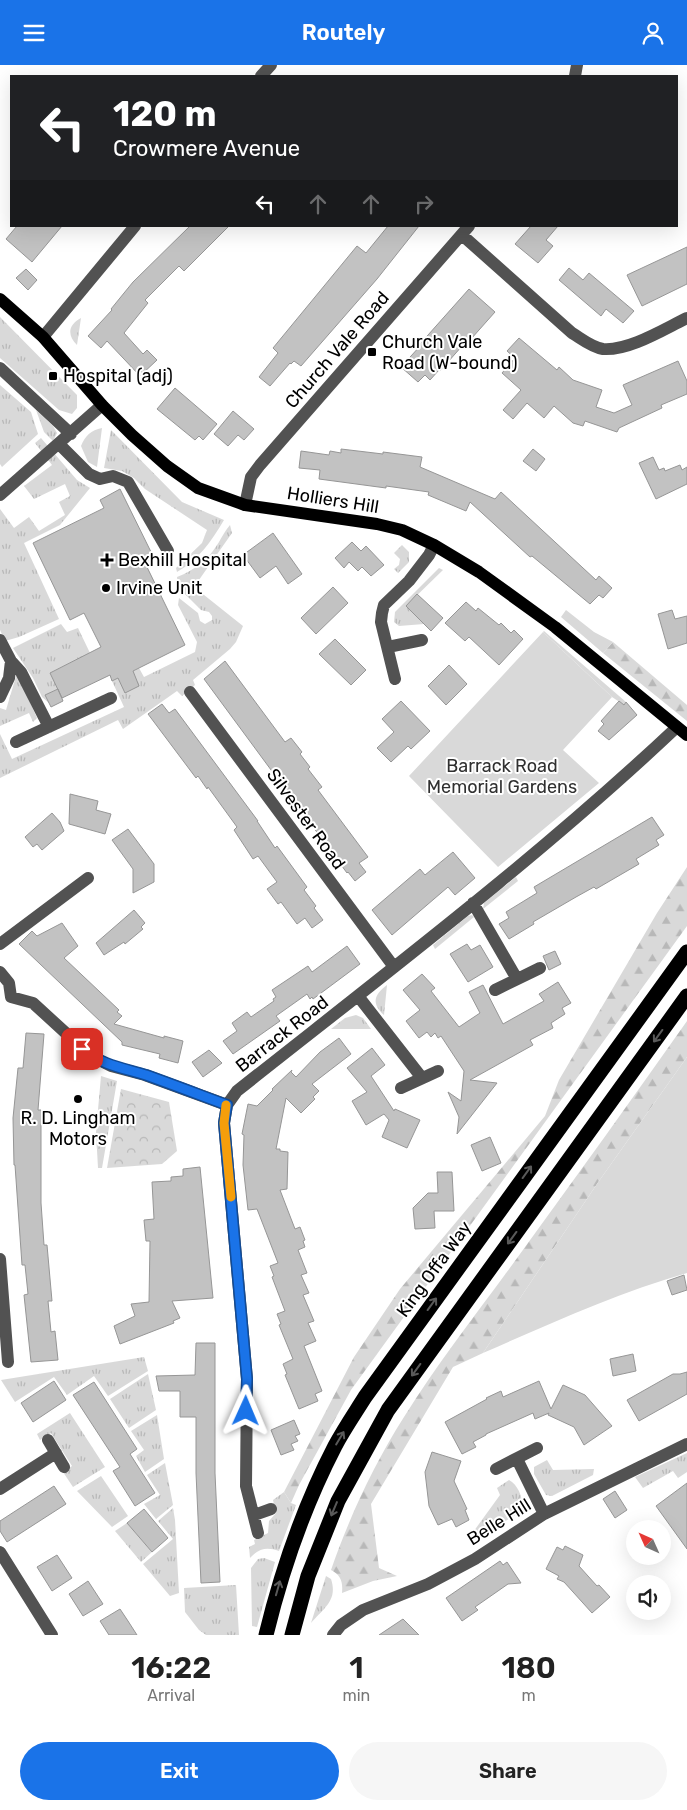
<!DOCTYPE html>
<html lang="en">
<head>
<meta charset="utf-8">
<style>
  body { margin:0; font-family:Rubik,sans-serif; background:#f6f6f6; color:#222; height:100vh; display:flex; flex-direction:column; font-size:19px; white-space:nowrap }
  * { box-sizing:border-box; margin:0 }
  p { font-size:16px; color:#767676 }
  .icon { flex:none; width:28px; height:28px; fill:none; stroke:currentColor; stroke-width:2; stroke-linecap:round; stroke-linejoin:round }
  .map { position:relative; height:1570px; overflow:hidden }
  .panel { display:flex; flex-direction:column; background:#fff; flex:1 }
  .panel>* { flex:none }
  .banner { position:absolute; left:10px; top:10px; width:668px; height:152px; border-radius:0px; box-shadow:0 5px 20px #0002; background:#202124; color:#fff; overflow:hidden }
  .needle { width:32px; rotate:315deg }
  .controls { position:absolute; left:626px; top:1455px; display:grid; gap:10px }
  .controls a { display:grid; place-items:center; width:45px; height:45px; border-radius:50%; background:#fff; box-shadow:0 5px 20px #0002; font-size:25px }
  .pin { position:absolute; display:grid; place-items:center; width:42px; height:42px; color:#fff; margin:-21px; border-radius:10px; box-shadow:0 2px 8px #0006 }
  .me { position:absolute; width:55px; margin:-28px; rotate:1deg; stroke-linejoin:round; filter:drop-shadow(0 0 4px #0008) }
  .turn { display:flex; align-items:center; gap:18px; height:105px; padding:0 20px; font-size:22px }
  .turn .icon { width:65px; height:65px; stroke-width:2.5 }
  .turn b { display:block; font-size:35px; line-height:42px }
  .lanes { display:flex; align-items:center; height:48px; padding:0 20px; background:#0003; justify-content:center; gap:25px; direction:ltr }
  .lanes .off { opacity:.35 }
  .eta { display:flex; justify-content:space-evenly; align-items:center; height:85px; text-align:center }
  .eta b { font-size:30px; font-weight:600; line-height:35px }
  .cta { display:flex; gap:10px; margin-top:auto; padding:10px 20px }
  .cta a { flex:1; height:58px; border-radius:30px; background:#1a73e8; color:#fff; font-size:20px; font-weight:600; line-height:58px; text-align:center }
  .cta a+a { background:#f6f6f6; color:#222 }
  header { display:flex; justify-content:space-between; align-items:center; height:65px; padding:0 20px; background:#1a73e8; color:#fff; font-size:22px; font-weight:600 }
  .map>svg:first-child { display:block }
  .grass { fill:url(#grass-tufts) }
  .forest { fill:url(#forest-firs) }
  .park { fill:url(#park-crowns) }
  .garden { fill:#d9d9d9 }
  .building { fill:#c2c2c2; stroke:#969696 }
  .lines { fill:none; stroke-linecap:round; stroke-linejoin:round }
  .minor { stroke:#525252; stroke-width:12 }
  .major { stroke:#000; stroke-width:12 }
  .highway { stroke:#000; stroke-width:15 }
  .oneway { stroke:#595959 }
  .route-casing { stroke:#114b97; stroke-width:12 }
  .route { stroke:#1a73e8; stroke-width:9 }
  .slow { stroke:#f59e0b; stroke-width:9 }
  .poi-dot { fill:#000; stroke:#fff; stroke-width:2 }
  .labels { text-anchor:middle; stroke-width:4; stroke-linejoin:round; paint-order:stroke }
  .poi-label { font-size:18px; fill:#000; stroke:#fff; text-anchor:start }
  .street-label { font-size:18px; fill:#000; stroke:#fff }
  .park-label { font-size:18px; fill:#303030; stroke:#fff }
</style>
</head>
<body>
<header><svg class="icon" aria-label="menu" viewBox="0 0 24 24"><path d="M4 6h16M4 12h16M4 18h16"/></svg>Routely<svg class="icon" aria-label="person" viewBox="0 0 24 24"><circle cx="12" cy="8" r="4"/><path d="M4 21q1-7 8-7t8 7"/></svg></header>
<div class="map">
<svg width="687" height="1570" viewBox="0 0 687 1570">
  <defs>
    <pattern id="grass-tufts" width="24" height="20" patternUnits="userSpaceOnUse" patternTransform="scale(1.25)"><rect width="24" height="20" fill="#d9d9d9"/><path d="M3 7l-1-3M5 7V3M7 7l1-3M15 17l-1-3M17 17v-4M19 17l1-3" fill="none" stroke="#b8b8b8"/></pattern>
    <pattern id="forest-firs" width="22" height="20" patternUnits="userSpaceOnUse" patternTransform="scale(1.25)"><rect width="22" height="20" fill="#d9d9d9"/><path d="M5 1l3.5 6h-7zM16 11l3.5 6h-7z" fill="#b8b8b8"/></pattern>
    <pattern id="park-crowns" width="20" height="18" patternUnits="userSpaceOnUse" patternTransform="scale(1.25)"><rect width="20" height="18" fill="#d9d9d9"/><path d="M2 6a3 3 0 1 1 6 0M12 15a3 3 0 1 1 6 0" fill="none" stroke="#b8b8b8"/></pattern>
  </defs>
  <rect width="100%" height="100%" fill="#fff"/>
  <path class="grass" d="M0,252L77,330V343L72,349L59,345L0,293Z
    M81,253L77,280C67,270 68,260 81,253Z
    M0,320L31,347L38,369L2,402L0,399Z
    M36,345L53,361L57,368L53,376L44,367Z
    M102,363L97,402L88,397L81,381C85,371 91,365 102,363Z
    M111,365L182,437L224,455C211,477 199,494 177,507L176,503L202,478L207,465L145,424L134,413L122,406L104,403Z
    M41,373L77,415L90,423L60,460L24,478L59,554L19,572L5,576L0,565V444L14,463L29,452L39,466L65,450L59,437L70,431L65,419L34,434L24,421L52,400L35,378Z
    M230,460L232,468L194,522L243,561L236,577L230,584L193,615L195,620L182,631L177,626L123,664L118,655L0,713V669L12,694L124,642L112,616L139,603L144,612L195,587L197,577L178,540L179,533L198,548L200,556L205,559L212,555V551L209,547L201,545L178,522L177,512C195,505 209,494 219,477C223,470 225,466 230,460Z
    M402,480L409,487V497L398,508L394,504L399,500L400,494L394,488Z
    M439,503L443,505L406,541L424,559L399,561L394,557L395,547Z
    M61,559L67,567L78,563L90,588L50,608L58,624L45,630L50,639L42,632L33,613L13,583Z
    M544,566L626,637L624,640L612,632L543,567Z
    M17,608L37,653L33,657L29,648L0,661V643L6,645Z
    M516,812L518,816L483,844L484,838Z
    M472,850L474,852L435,884L433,880L468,851Z
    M387,920L384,950C371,938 374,930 387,920Z
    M356,950L363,953L371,964H331L345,953Z
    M101,1011L117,1016L102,1103H98L96,1067Z
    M144,1292L148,1306L108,1331L94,1311L67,1330L54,1312L15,1337L1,1315Z
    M148,1309L156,1345L129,1363L110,1334Z
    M70,1348L105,1402L73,1422L63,1407L72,1401L51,1368L40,1375L37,1369Z
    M157,1350L164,1394L145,1407L136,1391L144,1385L131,1366Z
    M687,1388V1407L678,1413L673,1406L643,1423L635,1412Z
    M547,1395L553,1405L594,1404L593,1410L552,1431L546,1430L534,1409V1402Z
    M165,1398L173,1440L156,1454L144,1439L160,1430L147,1410Z
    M101,1411L128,1451L112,1462L77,1426Z
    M509,1415C519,1420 524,1436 522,1446L474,1475L471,1470L500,1430L497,1423Z
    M284,1427L291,1438L296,1440L279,1486C267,1482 259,1483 250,1493L249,1482L255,1479L254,1475L268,1468L269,1456L276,1448L273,1435Z
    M173,1443L175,1455L179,1528L170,1531L143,1499L173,1474L158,1456Z
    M127,1458L152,1487L141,1497L115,1466Z
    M264,1493L275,1497L257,1562L252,1561L251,1503L258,1494Z
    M326,1511L331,1514C338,1535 324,1543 311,1558Z
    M236,1520L239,1570H206L199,1565L185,1547L184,1523Z"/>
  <path class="forest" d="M613,577L687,640V656L603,588Z
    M687,802V861L351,1325L299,1420L291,1438L284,1427L354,1292L400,1224L545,1051L559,1015L657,848Z
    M687,956V992L599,1116L483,1288L453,1302L371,1439L379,1503L397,1511L373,1516L342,1528C343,1517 341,1510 331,1505C349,1453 374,1399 404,1352C439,1296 481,1243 520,1189C576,1112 632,1034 687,956Z"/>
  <path class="park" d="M121,1024L169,1037L177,1086L162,1099L107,1103Z"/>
  <path class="garden" d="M566,545L594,567L613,577L603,588L561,552Z
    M543,567L612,632L563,685L599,718L498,802L409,711Z
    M687,992V1208C617,1228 550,1259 483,1288L599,1116Z"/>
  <path class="building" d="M17,161H62L32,197L6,174Z
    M190,161H229L184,206L179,201L145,235L148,238L124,268L143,289L147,285L157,295L140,311L107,276L101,283L88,271L112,245L111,244L133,217Z
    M388,161H419L377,214L301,301L294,296L291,299L290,298L270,321L259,312L278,288L273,283L357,181L366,188Z
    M531,161H558L546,175L553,181L538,198L515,179Z
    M687,182V219L642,241L627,210Z
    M569,203L583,215L589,208L634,246L623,258L606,244L601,251L559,215Z
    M26,204L37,215L28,225L16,213Z
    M469,224L495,247L471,274L470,272L440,306L439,305L430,315L425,310L418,317L401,302L421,280L420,279Z
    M519,273L557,305L559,302L573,315L602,325L596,342L614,348L632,340L623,320L678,296L687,316V329L661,340L662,343L619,363L617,367L585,356L583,361L573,358L554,341L544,353L527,338L513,354L503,345L521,325L502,308L515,293L507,286Z
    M175,323L217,359L203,375L199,371L195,375L157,344Z
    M233,346L254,364L244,375L238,370L228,381L214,369Z
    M341,384L383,389V387L422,392L420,402L495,434L501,427L596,515L599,511L612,523L603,533L599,530L590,539L532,491L530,492L470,437L466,446L428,430L429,427L386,421V423L319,414L320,405L299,403L301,386L329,390L330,386L341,388Z
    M533,384L545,394L536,406L523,396Z
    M653,392L659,405L664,403L665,406L680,400L682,405L687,402V419L656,434L639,398Z
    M120,424L154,493L145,498L185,580L133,606L139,621L125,628L118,613L112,616L110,610L62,633L50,608L101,582L84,548L70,555L33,478L104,443L100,435Z
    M273,468L302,509L288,519L276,501L260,513L243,490Z
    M352,477L361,486L366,481L384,500L371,511L362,502L358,506L349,497L344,503L335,493Z
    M333,522L348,538L316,569L301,553Z
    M417,529L443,553L431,566L406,541Z
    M466,537L476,546L478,543L499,560L501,558L511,568L514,565L523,574L499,600L469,572L465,576L445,558Z
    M672,545L675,554L687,551V578L668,584L658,549Z
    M335,574L366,605L351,620L319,589Z
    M225,596L285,677L291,673L302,687L300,689L310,702L308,704L322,722L318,725L368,792L359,798L366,807L355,816L348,807L347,808L204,614Z
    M449,600L467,619L446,640L428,621Z
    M58,624L63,636L51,642L45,630Z
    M401,636L430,666L411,684L408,681L391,697L377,683L394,667L382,654Z
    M619,636L624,640L626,637L637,650L609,675L598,666L604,659L601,656Z
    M162,639L169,648L175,644L258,756H257L275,783L277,781L307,822L304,825L316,841L314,843L323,855L312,863L305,853L297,859L281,837L278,839L267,824L277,817L258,791L253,794L234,765L237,762L208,722L207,724L198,711L196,713L148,649Z
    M70,729L98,736L96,745L111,749L105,769L69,759Z
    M52,748L60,757L64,766L42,785L37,779L33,782L25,772Z
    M652,752L664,770L656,775L659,780L636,794L639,799L596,824L594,822L576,832L533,857L534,859L509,874L499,859L509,853L506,847L537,828L534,822Z
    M128,764L154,799V817L133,828V804L112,775Z
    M453,787L475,813L455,830L448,822L392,870L372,845L420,804L425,810Z
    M134,845L145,858L141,862L143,864L125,879L124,877L104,890L96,878Z
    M62,858L78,881L64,893L119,945L117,947L122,951L114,959L164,973V971L183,976L178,998L159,993L160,989L122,980V977L19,879L32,866L37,871Z
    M467,879L471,885L480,880L493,902L468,917L450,889Z
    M347,881L360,899L313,934L312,932L310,934L307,929L276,951L280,956L233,989L223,976L237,966L232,958L247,947L251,952L274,936L273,934L276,932L272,925L308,901L312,907Z
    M555,886L561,899L549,905L543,891Z
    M422,909L435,923L431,926L459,962L480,948L469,927L483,920L503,959L544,936L539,929L558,917L571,938L562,943L565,949L551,958L553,963L530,975L533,980L470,1015L497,1018L457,1069L459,1052L448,1027L461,1036L464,1006L441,971L438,973L435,968L431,972L427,967L419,973L406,956L420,945L403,925Z
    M26,968L44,969L38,1045H41V1138L44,1180H47L52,1236H48L51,1267L55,1266L58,1295L31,1297L24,1230L28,1229L25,1200H22L15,1100H14L13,1053L18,1003H23Z
    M339,973L351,989L312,1019L319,1026L313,1032L315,1034L301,1048L286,1033L276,1084H280V1086L288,1087L287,1124L280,1125L295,1164L300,1162L305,1175L303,1176L305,1182L298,1185L307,1208L301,1210L309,1228L303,1230L314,1256L308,1258L316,1276L304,1281L322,1326L315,1329L318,1336L299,1344L285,1310L287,1309L283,1299L293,1294L279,1260L281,1259L277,1249L285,1246L272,1212L274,1211L270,1201L278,1198L257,1144L248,1145L243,1100L244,1070L242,1069L248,1039L257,1041L273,1025L272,1024L292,1005L291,1007L296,1012L320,987Z
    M372,983L385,1000L371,1011L394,1046L395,1044L420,1055L407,1083L382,1072L389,1055L384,1049L366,1060L352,1036L367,1027L347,1003Z
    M209,985L222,998L203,1012L192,997Z
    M490,1072L501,1098L482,1106L471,1080Z
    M200,1102L213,1233L172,1236L180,1253L173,1256L174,1258L120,1279L114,1261L135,1251L131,1239L149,1237L150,1176H146L144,1155L154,1154L152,1117L171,1116V1112L183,1111V1104Z
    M437,1107H452L454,1146H434L435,1163L415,1164L413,1143L428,1128H438Z
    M684,1210L687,1225L672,1230L667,1216Z
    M196,1278H215V1408L220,1517L201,1518L196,1408V1352H180V1326H159L156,1311L195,1310Z
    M633,1289L636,1306L613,1311L610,1294Z
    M687,1307V1329L639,1356L627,1335L673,1309H680Z
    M54,1316L66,1335L33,1357L21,1338Z
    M539,1316L551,1344L563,1320L585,1330L612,1361L584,1380L574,1362L548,1350L549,1348L535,1354L533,1348L486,1369V1370L473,1377L476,1382L462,1389L445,1357L487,1334L486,1333L501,1326L503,1332Z
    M94,1317L137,1384L130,1389L155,1428L135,1441L113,1406L120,1402L73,1330Z
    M294,1355L300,1369L295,1371L298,1376L291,1379L294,1385L281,1390L271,1365Z
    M432,1387L461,1396L454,1416L467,1444L465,1445L469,1455L456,1462L452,1454L438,1460L429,1441L425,1407Z
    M687,1418V1484L656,1441Z
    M54,1421L66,1439L7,1477L0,1466V1456Z
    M615,1426L627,1445L615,1453L603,1434Z
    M144,1444L168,1473L152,1487L127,1458Z
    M565,1481L583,1490L579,1501L597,1521L599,1520L610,1532L592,1548L564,1517L557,1514L559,1511L546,1504L557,1482L563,1485Z
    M57,1490L72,1513L52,1526L37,1502Z
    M500,1496L503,1500L507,1497L521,1518L508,1519L475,1542L478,1545L462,1556L446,1533Z
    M88,1516L103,1539L83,1551L69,1529Z
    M120,1544L128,1556L137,1570H109L100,1556Z
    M403,1554L419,1570H379Z"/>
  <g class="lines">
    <path class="minor" d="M261,11L271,0
      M575,11L577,0
      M462,170L572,268C582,274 591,282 603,284C629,286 664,264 687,253
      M43,272L135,161
      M0,303L71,369
      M59,379L89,409L100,414L113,411L128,417L168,486
      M0,430L102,340
      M245,440L251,412L260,400L469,161
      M0,575L11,596L21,607L49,662
      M388,582L422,575
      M395,614L381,557L382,548L384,540L409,516L429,490L434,480
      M190,627L394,902
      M0,632L9,613L11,596
      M16,677L111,633
      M473,838L517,914
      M0,879L88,813
      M0,907L9,918L11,932L33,938L91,991L111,1001L145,1010L227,1040
      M495,925L540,903
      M358,931L422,1013
      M401,1023L438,1006
      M0,1194L8,1297
      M48,1375L64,1402
      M517,1394L544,1449
      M496,1404L537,1383
      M0,1424L56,1388
      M254,1450L271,1444
      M258,1468L246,1421L247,1314L224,1058L227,1040L237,1026C386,908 538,793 677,662
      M0,1487L52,1570
      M333,1570L341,1560L363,1545L428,1519L475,1494L544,1449L687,1379"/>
    <path class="major" d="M0,234L43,272L102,340L132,370L167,401L198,423L245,440L377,459L402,465L434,480L479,507L555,562L687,670"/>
    <path class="highway" d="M266,1570C282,1504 304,1441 335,1381C344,1364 355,1348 365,1332L687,887
      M292,1570L308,1511L338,1436L388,1345L687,931"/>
  </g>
  <defs><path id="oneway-shaft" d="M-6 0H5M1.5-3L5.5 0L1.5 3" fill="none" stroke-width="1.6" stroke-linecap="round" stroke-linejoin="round" transform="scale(1.25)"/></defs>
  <g class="oneway">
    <use href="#oneway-shaft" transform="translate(658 971) rotate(126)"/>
    <use href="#oneway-shaft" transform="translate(527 1107) rotate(-54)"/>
    <use href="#oneway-shaft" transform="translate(512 1173) rotate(126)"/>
    <use href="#oneway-shaft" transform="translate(432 1239) rotate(-54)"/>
    <use href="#oneway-shaft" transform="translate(416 1305) rotate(126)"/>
    <use href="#oneway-shaft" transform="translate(340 1373) rotate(-59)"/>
    <use href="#oneway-shaft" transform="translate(334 1444) rotate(113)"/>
    <use href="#oneway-shaft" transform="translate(278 1523) rotate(-74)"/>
  </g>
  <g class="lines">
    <defs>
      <path id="route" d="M82,984C102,1000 123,1003 146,1010C174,1020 200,1030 227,1040L224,1058L247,1314L246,1346"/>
    </defs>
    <use href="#route" class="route-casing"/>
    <use href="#route" class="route"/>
    <path class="slow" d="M226,1040L224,1058L231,1132"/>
  </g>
  <g class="poi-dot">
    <rect x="367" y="282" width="10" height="10" rx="2.5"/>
    <rect x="48" y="306" width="10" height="10" rx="2.5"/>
    <path d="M104.5 487.5h5v5h5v5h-5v5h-5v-5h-5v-5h5z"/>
    <circle cx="106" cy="523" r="5"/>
    <circle cx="78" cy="1034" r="5"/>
  </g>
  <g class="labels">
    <g class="poi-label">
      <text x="382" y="283">Church Vale<tspan x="382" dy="21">Road (W-bound)</tspan></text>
      <text x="63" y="317">Hospital (adj)</text>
      <text x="118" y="501">Bexhill Hospital</text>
      <text x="116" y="529">Irvine Unit</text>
      <text x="78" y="1059" text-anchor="middle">R. D. Lingham<tspan x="78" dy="21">Motors</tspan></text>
    </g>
    <g class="street-label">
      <text transform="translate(337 285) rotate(-49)" y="6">Church Vale Road</text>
      <text transform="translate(333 435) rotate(9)" y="6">Holliers Hill</text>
      <text transform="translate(306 754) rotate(54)" y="6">Silvester Road</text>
      <text transform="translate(282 969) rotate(-38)" y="6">Barrack Road</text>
      <text transform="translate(434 1204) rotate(-54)" y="6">King Offa Way</text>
      <text transform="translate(499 1457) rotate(-32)" y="6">Belle Hill</text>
    </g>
    <g class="park-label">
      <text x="502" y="707">Barrack Road<tspan x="502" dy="21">Memorial Gardens</tspan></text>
    </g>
  </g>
</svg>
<div class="controls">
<a><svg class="needle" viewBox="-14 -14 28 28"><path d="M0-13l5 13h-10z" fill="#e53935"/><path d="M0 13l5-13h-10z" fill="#767676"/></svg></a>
<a><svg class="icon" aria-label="sound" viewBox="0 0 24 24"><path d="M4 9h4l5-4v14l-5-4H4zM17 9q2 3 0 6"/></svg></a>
</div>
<div class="pin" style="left:82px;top:984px;background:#d93025"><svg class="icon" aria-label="arrive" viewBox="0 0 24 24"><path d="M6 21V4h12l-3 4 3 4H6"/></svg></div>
<svg class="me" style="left:246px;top:1346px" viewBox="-20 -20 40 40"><path d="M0-17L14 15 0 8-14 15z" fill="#1a73e8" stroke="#fff" stroke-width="4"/></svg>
<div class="banner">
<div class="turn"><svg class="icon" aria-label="left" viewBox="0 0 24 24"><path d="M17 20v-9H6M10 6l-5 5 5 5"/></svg><div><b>120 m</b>Crowmere Avenue</div></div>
<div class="lanes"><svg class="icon" aria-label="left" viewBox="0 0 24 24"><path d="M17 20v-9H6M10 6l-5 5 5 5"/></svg><svg class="icon off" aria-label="ahead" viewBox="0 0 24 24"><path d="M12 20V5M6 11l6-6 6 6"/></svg><svg class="icon off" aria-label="ahead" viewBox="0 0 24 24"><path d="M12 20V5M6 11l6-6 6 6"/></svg><svg class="icon off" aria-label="right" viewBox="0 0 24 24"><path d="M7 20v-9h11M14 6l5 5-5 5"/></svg></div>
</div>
</div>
<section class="panel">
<div class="eta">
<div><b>16:22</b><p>Arrival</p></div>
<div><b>1</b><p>min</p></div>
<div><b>180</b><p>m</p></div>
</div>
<div class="cta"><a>Exit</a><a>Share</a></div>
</section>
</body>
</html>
